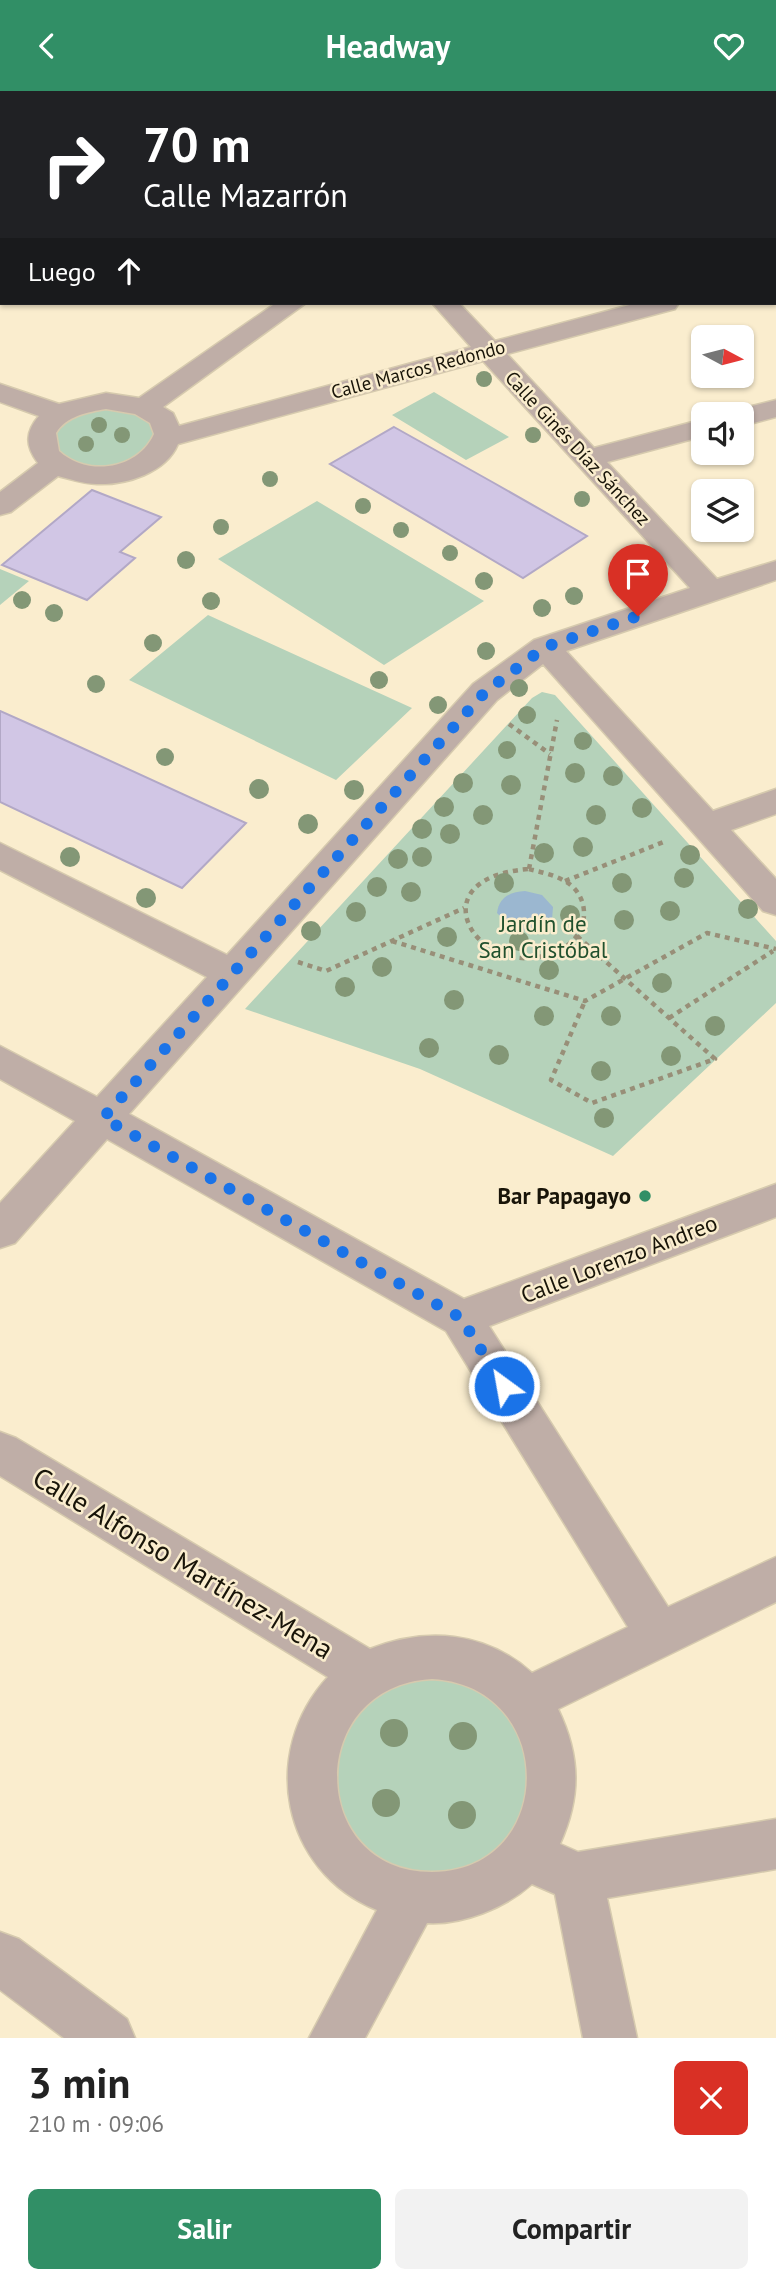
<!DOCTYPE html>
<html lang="es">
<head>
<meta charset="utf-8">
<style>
  body { margin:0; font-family:"PT Sans",sans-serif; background:#f2f2f2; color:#222; height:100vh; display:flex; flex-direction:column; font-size:26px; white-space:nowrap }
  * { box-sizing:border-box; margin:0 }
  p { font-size:23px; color:#767676 }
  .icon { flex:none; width:38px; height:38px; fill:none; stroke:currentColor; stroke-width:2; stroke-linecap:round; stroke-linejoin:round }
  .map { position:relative; height:1947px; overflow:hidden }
  .details { display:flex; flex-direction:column; background:#fff; flex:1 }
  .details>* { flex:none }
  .banner { position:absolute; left:0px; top:0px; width:777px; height:214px; box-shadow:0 2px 5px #0004; background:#202124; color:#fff; overflow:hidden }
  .needle { width:46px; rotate:97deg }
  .fabs { position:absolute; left:691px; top:234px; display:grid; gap:14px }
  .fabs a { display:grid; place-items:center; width:63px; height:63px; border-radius:10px; background:#fff; box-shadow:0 2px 5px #0004; font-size:35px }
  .pin { position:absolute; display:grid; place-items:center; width:60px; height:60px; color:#fff; margin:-72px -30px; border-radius:50% 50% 50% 0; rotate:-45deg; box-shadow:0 0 7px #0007 }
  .pin .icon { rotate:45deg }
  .me { position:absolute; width:77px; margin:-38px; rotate:328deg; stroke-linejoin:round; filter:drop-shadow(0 0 5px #0008) }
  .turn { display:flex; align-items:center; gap:24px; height:147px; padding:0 28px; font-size:32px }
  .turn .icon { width:91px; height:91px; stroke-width:2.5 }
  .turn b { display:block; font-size:49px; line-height:60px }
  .then { display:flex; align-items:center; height:66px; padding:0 28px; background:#0003; gap:14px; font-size:26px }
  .round { display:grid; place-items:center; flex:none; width:74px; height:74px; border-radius:10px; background:#f2f2f2 }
  .headline { display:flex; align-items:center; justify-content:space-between; height:119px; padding:0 28px }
  h1 { font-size:42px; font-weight:700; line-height:52px }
  .action { display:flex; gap:14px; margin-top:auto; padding:14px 28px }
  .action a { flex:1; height:80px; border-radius:10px; background:#318f66; color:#fff; font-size:28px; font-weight:700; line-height:80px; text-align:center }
  .action a+a { background:#f2f2f2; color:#222 }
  header { display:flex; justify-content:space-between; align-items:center; height:91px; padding:0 28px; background:#318f66; color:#fff; font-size:32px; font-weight:700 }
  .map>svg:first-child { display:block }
  .green { fill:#b5d2ba }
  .water { fill:#9bb7d0 }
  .building { fill:#d1c6e5; stroke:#b2a8c6; stroke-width:2 }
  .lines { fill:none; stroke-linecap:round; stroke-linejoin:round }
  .lane-casing { stroke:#d6caae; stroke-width:3 }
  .street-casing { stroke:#d6caae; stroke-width:3 }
  .path { stroke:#988f78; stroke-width:4.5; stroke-dasharray:5 5; stroke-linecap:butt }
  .lane { fill:#bfaea7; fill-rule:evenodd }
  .street { fill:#bfaea7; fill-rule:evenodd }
  .tree { fill:#839776 }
  .route { stroke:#1a73e8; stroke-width:12; stroke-dasharray:0 21.6 }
  .poi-dot { fill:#318f66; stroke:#faedce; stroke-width:2.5 }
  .labels { text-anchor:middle; stroke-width:5; stroke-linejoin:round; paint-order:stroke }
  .far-street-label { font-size:19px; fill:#181408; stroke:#faedce }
  .park-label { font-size:23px; fill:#21512e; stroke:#faedce }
  .poi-label { font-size:23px; font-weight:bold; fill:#181408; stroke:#faedce; text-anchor:end }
  .street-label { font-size:23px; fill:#181408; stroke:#faedce }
  .near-street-label { font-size:28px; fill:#181408; stroke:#faedce }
</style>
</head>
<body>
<header><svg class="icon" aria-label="back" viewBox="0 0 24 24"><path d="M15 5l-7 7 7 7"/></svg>Headway<svg class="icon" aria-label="heart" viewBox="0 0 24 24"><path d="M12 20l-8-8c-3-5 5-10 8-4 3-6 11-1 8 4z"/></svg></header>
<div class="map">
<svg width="776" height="1947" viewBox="0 0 776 1947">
  <rect width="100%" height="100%" fill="#faedce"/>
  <path class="green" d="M0,0H291L292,2H2L0,148Z
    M434,301L509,346L466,369L392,324Z
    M108,316C126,318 147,323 156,339L140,367C104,377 89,380 56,360L54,342L74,324Z
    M317,410L484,510L384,574L218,468Z
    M0,478L29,490L0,514Z
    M208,524L412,617L336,689L129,589Z
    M542,601L555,604L776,850V912L613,1065L420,978L245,918L532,607Z
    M437,1583L468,1590L520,1628L538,1691L512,1757L447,1791L376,1774L333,1716L335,1648L375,1600Z"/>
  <path class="water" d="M525,800L542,804L553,816L552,829L531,840L513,838L497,822C499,806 510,801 525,800Z"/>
  <path class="building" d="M394,336L494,392L587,445L523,487L330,373Z
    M92,399L161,426L120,461L135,467L87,509L2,474Z
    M0,620L45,640L246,732L182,797L0,711Z"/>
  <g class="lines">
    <defs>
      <path id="lane" d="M593,0H610L592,2Z
        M709,0H725L726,2H710Z"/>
      <path id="street" d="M775,175H776V191H775Z
        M276,212H306L163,316L173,322L179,335L471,256L432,212H459L495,250L637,212H679L675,218L507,263L594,357L704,328V345L607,371L717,488L776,470V489L566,560L713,720L776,698V723L731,739L776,788V824L763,820L543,573L497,609L129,1023L464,1208L776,1093V1126L489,1235L668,1516L776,1466V1511L558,1618C581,1666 581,1706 560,1753L578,1761L776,1728V1778L607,1807L637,1947H583L555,1803L532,1793C505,1817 463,1834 427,1832L365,1947H309L377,1819C281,1780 259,1661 328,1586L0,1385V1341L16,1347L370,1558C426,1536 485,1540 532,1582L628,1536L446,1240L107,1048L15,1152L0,1157V1112L75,1030L0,988V955L97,1006L207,886L0,779V752L227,864L473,593L534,549L690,497L483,270L178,353C166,382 126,394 97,393C84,393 70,388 58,385L11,421L0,424V401L38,372C25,355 25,341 39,325L0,311V293L59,313L106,302L139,307ZM106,318L135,323L150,332L154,343C138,379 87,386 59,360L56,342C66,325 88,321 106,318ZM432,1588C560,1595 557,1781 432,1781C307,1781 304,1595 432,1588Z
        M776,309V326L742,335V324H729L732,320Z
        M0,1841L19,1848L127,1928L135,1947H64L0,1899Z"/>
    </defs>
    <use href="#lane" class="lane-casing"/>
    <use href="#street" class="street-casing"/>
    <path class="path" d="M509,633L550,663
      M529,778C544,782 561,785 573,796C591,814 586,843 565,856C485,903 407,787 529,778Z
      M529,778L557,629
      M565,790L666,750
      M577,845L715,968L592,1012L551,989L585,910
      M392,850L585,910L707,842L776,858
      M298,871L326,880L464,817
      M669,927L773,860"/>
    <use href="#lane" class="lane"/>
    <use href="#street" class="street"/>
  </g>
  <g class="tree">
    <circle cx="484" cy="288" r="8"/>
    <circle cx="99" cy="334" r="8"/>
    <circle cx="122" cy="344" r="8"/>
    <circle cx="533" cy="344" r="8"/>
    <circle cx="86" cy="353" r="8"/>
    <circle cx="270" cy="388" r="8"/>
    <circle cx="582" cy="408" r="8"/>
    <circle cx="363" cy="415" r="8"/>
    <circle cx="221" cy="436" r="8"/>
    <circle cx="401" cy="439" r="8"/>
    <circle cx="450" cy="462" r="8"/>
    <circle cx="634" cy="465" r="9"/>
    <circle cx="186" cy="469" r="9"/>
    <circle cx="484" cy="490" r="9"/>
    <circle cx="574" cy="505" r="9"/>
    <circle cx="22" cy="509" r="9"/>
    <circle cx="211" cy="510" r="9"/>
    <circle cx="542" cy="517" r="9"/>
    <circle cx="54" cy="522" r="9"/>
    <circle cx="153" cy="552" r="9"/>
    <circle cx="486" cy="560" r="9"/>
    <circle cx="379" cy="589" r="9"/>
    <circle cx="96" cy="593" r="9"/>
    <circle cx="519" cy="597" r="9"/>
    <circle cx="438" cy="614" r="9"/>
    <circle cx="527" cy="624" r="9"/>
    <circle cx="583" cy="650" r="9"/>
    <circle cx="507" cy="659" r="9"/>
    <circle cx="165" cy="666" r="9"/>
    <circle cx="575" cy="682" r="10"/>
    <circle cx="613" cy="685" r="10"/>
    <circle cx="463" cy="692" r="10"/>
    <circle cx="511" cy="694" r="10"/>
    <circle cx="259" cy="698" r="10"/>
    <circle cx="354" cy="699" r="10"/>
    <circle cx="444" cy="716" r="10"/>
    <circle cx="642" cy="717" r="10"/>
    <circle cx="483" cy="724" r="10"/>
    <circle cx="596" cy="724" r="10"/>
    <circle cx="308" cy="733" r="10"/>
    <circle cx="422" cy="738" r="10"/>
    <circle cx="450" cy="743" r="10"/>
    <circle cx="583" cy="756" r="10"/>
    <circle cx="544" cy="762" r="10"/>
    <circle cx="690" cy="764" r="10"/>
    <circle cx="70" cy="766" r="10"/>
    <circle cx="422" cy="766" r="10"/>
    <circle cx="398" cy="768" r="10"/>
    <circle cx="684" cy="787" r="10"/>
    <circle cx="504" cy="792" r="10"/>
    <circle cx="622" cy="792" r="10"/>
    <circle cx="377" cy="796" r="10"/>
    <circle cx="411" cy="801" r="10"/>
    <circle cx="146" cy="807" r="10"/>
    <circle cx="748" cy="818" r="10"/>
    <circle cx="670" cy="820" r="10"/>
    <circle cx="356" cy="821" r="10"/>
    <circle cx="570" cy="824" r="10"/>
    <circle cx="624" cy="829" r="10"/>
    <circle cx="311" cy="840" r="10"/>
    <circle cx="447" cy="846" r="10"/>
    <circle cx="519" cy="850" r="10"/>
    <circle cx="382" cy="876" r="10"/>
    <circle cx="549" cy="879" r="10"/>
    <circle cx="662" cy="892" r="10"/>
    <circle cx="345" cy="896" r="10"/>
    <circle cx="454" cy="909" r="10"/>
    <circle cx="544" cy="925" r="10"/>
    <circle cx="611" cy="925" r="10"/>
    <circle cx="715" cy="935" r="10"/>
    <circle cx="429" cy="957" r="10"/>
    <circle cx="499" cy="964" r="10"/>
    <circle cx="671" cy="965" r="10"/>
    <circle cx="601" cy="980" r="10"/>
    <circle cx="604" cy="1027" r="10"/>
    <circle cx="394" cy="1642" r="14"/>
    <circle cx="463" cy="1645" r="14"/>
    <circle cx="386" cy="1712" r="14"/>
    <circle cx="462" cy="1724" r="14"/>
  </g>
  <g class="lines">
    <path class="route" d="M504,1295L461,1227L103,1027L485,601L545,556L638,525"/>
  </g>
  <circle class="poi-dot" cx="645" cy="1105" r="7"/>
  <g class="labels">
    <g class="far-street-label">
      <text transform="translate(418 278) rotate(-15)" y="7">Calle Marcos Redondo</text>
      <text transform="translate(578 357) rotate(47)" y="7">Calle Ginés Díaz Sánchez</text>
    </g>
    <g class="park-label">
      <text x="543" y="841">Jardín de<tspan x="543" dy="26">San Cristóbal</tspan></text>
    </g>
    <g class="poi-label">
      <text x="631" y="1113">Bar Papagayo</text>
    </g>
    <g class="street-label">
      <text transform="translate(619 1168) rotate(-21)" y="8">Calle Lorenzo Andreo</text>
    </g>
    <g class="near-street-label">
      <text transform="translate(183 1472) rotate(31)" y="10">Calle Alfonso Martínez-Mena</text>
    </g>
  </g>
</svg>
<div class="fabs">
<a><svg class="needle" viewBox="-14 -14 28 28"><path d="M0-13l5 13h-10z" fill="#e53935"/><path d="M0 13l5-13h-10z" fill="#767676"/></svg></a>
<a><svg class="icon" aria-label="sound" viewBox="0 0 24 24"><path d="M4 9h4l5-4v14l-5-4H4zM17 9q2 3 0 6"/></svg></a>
<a><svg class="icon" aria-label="layers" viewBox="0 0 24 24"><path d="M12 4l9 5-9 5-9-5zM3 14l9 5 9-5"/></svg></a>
</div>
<div class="pin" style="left:638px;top:525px;background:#d93025"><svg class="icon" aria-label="arrive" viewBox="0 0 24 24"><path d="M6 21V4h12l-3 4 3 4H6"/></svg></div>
<svg class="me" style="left:504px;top:1295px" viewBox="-20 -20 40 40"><circle r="17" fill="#1a73e8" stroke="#fff" stroke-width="3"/><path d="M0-11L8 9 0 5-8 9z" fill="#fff"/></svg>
<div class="banner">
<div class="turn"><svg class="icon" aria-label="right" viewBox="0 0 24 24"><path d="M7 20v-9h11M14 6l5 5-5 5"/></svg><div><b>70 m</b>Calle Mazarrón</div></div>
<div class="then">Luego<svg class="icon" aria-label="ahead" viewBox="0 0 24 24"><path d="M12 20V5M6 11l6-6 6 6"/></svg></div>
</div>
</div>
<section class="details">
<div class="headline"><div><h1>3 min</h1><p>210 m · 09:06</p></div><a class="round" style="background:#d93025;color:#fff"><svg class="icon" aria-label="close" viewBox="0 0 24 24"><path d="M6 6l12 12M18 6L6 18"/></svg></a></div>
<div class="action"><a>Salir</a><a>Compartir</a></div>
</section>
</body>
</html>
